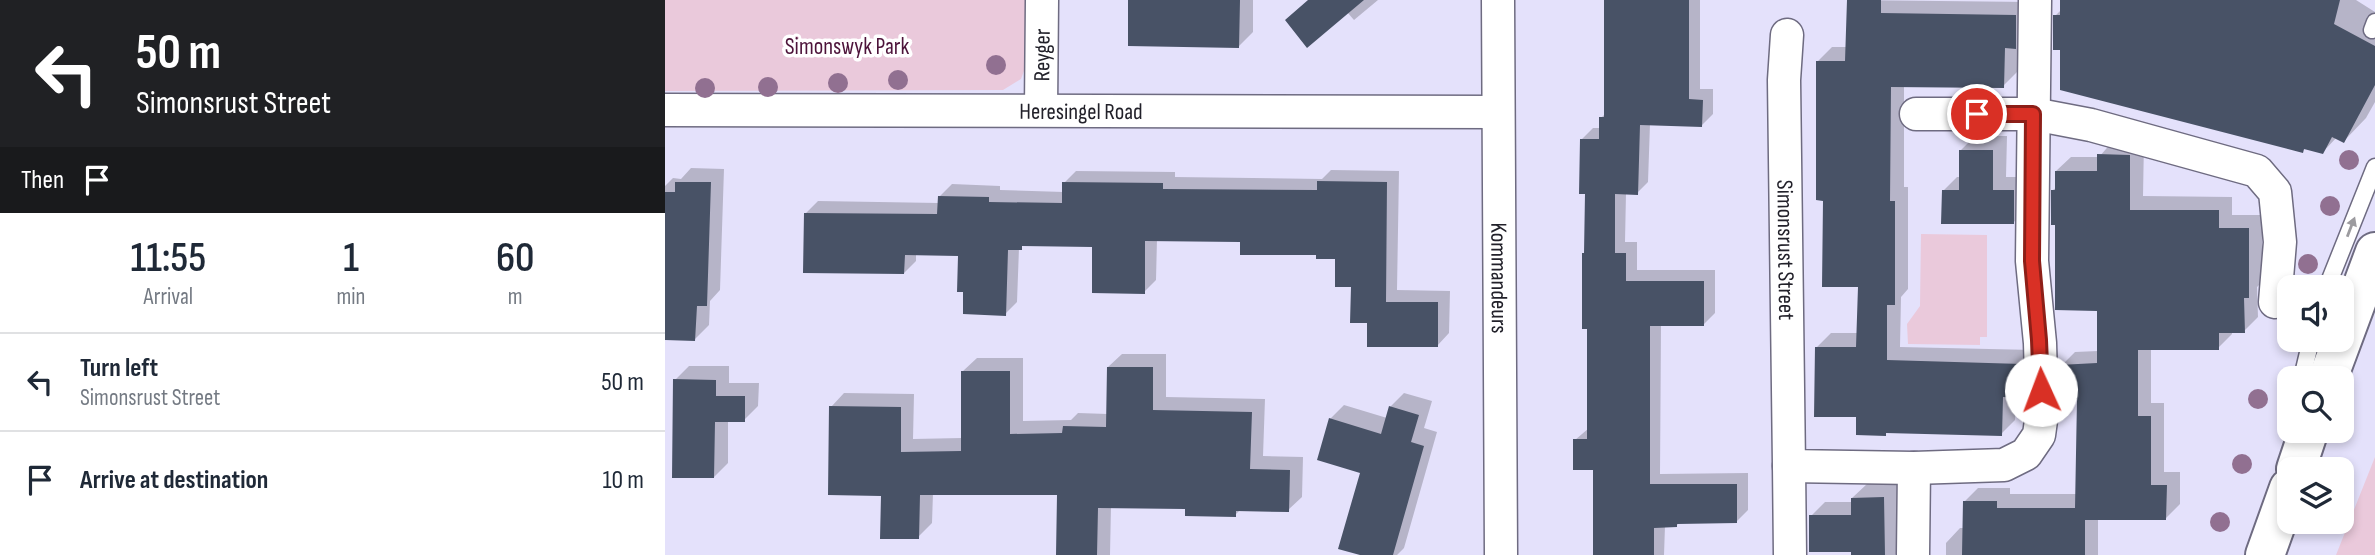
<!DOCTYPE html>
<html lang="en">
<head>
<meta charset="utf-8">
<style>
  body { margin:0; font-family:"Sofia Sans Condensed",sans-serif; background:#f2f2f3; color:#1f2937; height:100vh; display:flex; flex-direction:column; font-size:26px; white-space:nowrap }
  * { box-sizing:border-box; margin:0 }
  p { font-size:23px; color:#747a83 }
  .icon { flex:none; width:38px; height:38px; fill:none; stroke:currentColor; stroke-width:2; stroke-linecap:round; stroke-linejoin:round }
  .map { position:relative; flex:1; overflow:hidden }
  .panel { display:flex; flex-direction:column; background:#fff; width:665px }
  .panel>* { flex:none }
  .banner { background:#202124; color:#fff; overflow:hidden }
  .controls { position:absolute; left:1612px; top:275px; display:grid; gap:14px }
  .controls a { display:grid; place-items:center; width:77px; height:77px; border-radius:14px; background:#fff; box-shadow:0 4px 10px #0003; font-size:35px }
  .pin { position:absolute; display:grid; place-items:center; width:60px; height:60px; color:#fff; margin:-30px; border:4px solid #fff; border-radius:50%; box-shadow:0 2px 7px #0007 }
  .me { position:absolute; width:77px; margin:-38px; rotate:358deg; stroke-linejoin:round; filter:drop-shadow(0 0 5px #0008) }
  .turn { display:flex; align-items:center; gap:24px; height:147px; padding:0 21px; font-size:32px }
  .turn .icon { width:91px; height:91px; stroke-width:2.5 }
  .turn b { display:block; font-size:49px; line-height:60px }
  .then { display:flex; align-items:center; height:66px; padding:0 21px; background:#0003; gap:14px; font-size:26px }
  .eta { display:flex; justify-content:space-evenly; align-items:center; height:119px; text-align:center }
  .eta b { font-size:42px; font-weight:600; line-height:49px }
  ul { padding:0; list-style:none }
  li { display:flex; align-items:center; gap:21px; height:98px; padding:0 21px; border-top:2px solid #e0e1e3 }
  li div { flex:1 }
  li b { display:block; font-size:26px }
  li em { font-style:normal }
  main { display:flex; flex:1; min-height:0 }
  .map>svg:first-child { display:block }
  .green { fill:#eac9db }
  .shadow { fill:#0003 }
  .building { fill:#485266 }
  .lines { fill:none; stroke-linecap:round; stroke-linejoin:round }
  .lane-casing { stroke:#6e6b81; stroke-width:19 }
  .street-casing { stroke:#6e6b81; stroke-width:35 }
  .secondary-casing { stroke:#6e6b81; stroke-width:42 }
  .lane { stroke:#fff; stroke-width:16 }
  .street { stroke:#fff; stroke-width:32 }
  .secondary { stroke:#fff; stroke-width:38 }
  .tree { fill:#917091 }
  .oneway { fill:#9c9b9f }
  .route-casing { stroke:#8d1f18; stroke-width:18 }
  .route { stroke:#d93025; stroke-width:12 }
  .labels { text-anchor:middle; stroke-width:7; stroke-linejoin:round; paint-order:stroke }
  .park-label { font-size:23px; fill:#4d133a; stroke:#fff }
  .street-label { font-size:23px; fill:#22212a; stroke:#fff }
</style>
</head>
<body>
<main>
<section class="panel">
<div class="banner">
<div class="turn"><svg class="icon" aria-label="left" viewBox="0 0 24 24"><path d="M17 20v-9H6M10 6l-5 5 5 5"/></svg><div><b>50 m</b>Simonsrust Street</div></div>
<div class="then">Then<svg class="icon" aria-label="arrive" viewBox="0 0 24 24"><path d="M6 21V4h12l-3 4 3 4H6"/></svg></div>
</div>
<div class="eta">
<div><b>11:55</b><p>Arrival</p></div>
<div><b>1</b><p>min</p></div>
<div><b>60</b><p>m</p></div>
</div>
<ul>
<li><svg class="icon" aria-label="left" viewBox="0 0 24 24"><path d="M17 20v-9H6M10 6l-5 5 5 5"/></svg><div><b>Turn left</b><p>Simonsrust Street</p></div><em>50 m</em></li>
<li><svg class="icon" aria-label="arrive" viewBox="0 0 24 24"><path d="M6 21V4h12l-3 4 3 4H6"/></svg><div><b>Arrive at destination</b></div><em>10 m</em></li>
</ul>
</section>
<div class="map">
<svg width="1710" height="555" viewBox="0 0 1710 555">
  <rect width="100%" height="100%" fill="#e4e1fb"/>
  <path class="green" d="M0,0H363V60L356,79L338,90L0,91Z
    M1256,234L1322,235V337H1315V345L1243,344L1242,324L1255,306Z
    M1710,457V555H1671Z"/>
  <path class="shadow" d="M465,0H588V32L574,46Z
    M643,0H713L689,20L682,12Z
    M941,0H1035V89H1048V114L1036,126L985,124L983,182L972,193H961L960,242H972V270H1050V313L1038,325H996L995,474L1083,473V510L1071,522H1015L1011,526H1000L999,555H929L930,468L910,440L924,428L922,192L917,139L928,128H936V118L941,113Z
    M1184,0L1365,2L1364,33L1353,44L1352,72L1338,86L1239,85V187H1243V289L1236,297L1235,347L1371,350L1372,382L1357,396H1351L1350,420L1336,434L1223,432L1220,434L1193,415L1152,347L1166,333H1194L1195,286L1159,199L1153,61L1167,47H1182Z
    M1397,0H1691L1710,12V102L1701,118L1679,141L1672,137L1658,152L1641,148L1637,151L1397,48L1390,16L1397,9Z
    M1310,136H1342L1341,177H1363L1362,208L1348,223L1278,191L1292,177H1296V150Z
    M1448,141H1479L1478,196L1567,197V215H1597V282L1592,287L1593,317L1579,331H1567V334L1553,348H1486V403H1499V472H1515V504L1501,518H1433V555H1281V543L1295,528H1299V502L1313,488H1345V494H1412L1414,397L1396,366L1410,352L1433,351L1434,309L1392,223L1388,190L1392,187L1391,171L1406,157H1434Z
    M26,168L59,169L55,290L45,301L44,325L30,339L0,338V186L8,178L16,179Z
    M666,170L734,171L732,290L785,291L784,333L772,346L704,321L671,257L577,240L492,239L491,280L479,292L429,245L360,244L354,248L352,302L340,314L295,255L251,254V261L239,273L141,213L153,201L274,203V197L287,184L335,186V190L399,192V183L411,171L510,172V177L657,179Z
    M457,354H501V397L600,399L598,456L638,457L637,497L623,510L576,509L570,515L522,507L446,506L445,555H393V493H268L267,523L253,537L166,407L179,393L249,394L248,439L297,438L298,371L312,358H358V421L406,420L413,413L443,414V367Z
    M24,366H64V383H94L93,406L79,420H63V463L49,477L10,380Z
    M739,393L767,401L759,428L772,432L739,548L732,555H701L697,472L665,419L679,405L722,418L725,407Z
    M1202,484H1233V552L1230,555H1188V550L1146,516L1160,502H1188L1187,498Z"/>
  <path class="building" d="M463,0H575L574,48L463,46Z
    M643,0H699L642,48L620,20Z
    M939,0H1024V99L1038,100L1037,127L975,125L973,195L950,194V253H961V281H1039V326H985V484H1072V523L1012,524V527L989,528V555H928V470H908V439H922V329H917V253H919L920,194H914L915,139H934V117H939Z
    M1182,0H1216V13L1351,15V49L1340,48L1339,88L1226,87L1225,201H1230V305H1222V360L1357,364L1358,398L1338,397L1337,436L1221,433V436L1191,435V417H1149L1150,347H1191L1193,287H1157L1158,201L1151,200V61H1180Z
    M1395,0H1675L1669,24L1710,46V85L1679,143L1667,137L1658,154L1639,149L1638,153L1395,90V50H1388V15H1395Z
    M1294,150H1328V190H1349V224H1276L1277,190H1294Z
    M1432,154L1465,155V210H1554V228H1584V298H1579L1580,333H1554V350H1473V416H1486V485H1502L1501,520H1420V555H1297L1298,501H1332V508H1410L1412,399H1395L1394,365L1432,363V311L1390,310V225H1386V190H1390V171H1432Z
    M652,181L722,182L721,302H773V347H702V323H685L686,287H670V259H651V255H575V242L480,241V294L427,293V247L357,246V250H343L341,316L298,314V292H292L293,256L240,255L239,274L138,273L139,213L272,214L273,196L324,197V202L397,203V182L498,183V189L652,190Z
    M10,182H46L42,306H32L30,341L0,340V192H10Z
    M442,367H488V410L587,412L585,469L625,470L624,512L571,511V517L520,516V509L433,508L432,555H391L392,495H255L254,539H215L216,496L163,495L164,406L236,407V452L296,451V371H345V434L397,433L398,426L441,427Z
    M8,379L51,380V396H80V422H50L49,478H7Z
    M724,406L754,415L746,442L759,446L728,555H695L673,549L695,473L652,460L664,418L716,434Z
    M1219,497L1220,555H1186V552H1144V515H1186V498Z"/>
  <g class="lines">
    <defs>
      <path id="lane" d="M1707,30L1710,22
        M1662,287L1710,167
        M1637,378L1646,340"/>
      <g id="street">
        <path id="s1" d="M833,0L836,555"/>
        <path id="s2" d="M1122,35L1119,80L1124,466L1249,468L1339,465L1361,454L1374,435L1377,413L1375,343L1367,261L1370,0"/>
        <path id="s3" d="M376,109L377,0"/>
        <path id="s4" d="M0,110L833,112"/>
        <path d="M1251,114H1368L1426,125L1592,171L1610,192L1615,242L1610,302"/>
        <path d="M1124,466L1125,555"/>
        <path d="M1248,555L1249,468"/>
      </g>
      <path id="secondary" d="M1663,378L1710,252
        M1631,469L1644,430
        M1600,555L1624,488"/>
    </defs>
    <use href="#lane" class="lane-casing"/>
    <use href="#street" class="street-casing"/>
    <use href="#secondary" class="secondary-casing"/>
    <use href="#lane" class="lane"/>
    <use href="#street" class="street"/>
    <use href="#secondary" class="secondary"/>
  </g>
  <g class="tree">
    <circle cx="331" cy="65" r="10"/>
    <circle cx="233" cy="80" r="10"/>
    <circle cx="173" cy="83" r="10"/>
    <circle cx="103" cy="87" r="10"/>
    <circle cx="40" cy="88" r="10"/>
    <circle cx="1684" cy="160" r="10"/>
    <circle cx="1665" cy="206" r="10"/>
    <circle cx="1643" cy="264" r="10"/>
    <circle cx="1593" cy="399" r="10"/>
    <circle cx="1577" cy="464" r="10"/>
    <circle cx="1555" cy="522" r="10"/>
  </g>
  <defs><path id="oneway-solid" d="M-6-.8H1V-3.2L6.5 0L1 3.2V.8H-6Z" transform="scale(1.75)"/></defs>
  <use class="oneway" href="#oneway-solid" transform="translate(1686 227) rotate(-69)"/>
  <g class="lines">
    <defs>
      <path id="route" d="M1312,114H1368L1367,261L1374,340L1376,390"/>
    </defs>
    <use href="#route" class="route-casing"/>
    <use href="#route" class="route"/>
  </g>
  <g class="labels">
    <g class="park-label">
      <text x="182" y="54">Simonswyk Park</text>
    </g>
    <g class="street-label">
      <text dy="8" stroke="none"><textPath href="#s3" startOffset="54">Reyger</textPath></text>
      <text dy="8" stroke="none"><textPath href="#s4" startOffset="416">Heresingel Road</textPath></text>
      <text dy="8" stroke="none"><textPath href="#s2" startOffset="215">Simonsrust Street</textPath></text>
      <text dy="8" stroke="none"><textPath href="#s1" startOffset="278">Kommandeurs</textPath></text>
    </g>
  </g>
</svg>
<div class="controls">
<a><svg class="icon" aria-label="sound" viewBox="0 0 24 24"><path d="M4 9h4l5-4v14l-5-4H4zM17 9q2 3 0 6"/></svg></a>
<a><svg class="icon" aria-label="search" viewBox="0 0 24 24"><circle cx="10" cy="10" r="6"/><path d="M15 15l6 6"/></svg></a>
<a><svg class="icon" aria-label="layers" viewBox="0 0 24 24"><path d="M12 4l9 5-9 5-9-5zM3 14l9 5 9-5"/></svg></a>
</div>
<div class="pin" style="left:1312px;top:114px;background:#d93025"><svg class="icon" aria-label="arrive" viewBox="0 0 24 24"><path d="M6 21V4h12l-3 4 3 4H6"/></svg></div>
<svg class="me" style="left:1376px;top:390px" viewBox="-20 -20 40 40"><circle r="19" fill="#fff"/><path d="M0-13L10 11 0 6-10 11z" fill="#d93025"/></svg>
</div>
</main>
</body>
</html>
